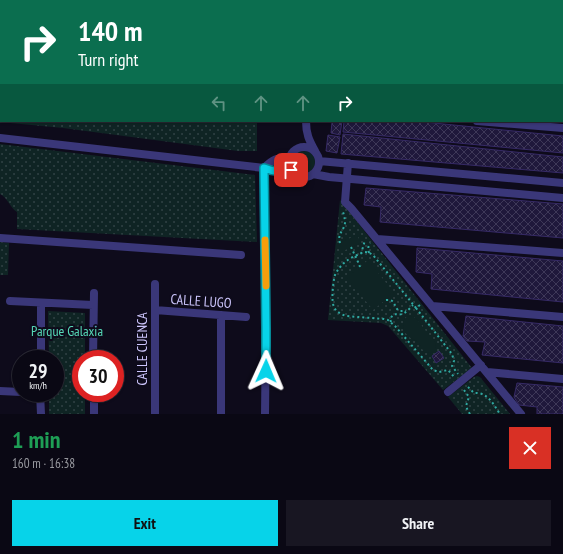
<!DOCTYPE html>
<html lang="en">
<head>
<meta charset="utf-8">
<style>
  body { margin:0; font-family:"PT Sans Narrow",sans-serif; background:#181622; color:#f1f3f6; height:100vh; display:flex; flex-direction:column; font-size:15px; white-space:nowrap }
  * { box-sizing:border-box; margin:0 }
  p { font-size:13px; color:#999aa0 }
  .icon { flex:none; width:22px; height:22px; fill:none; stroke:currentColor; stroke-width:2; stroke-linecap:round; stroke-linejoin:round }
  .map { position:relative; height:414px; overflow:hidden }
  .details { display:flex; flex-direction:column; background:#0a0814; flex:1 }
  .details>* { flex:none }
  .top-card { position:absolute; left:0px; top:0px; width:563px; height:122px; box-shadow:0 1px 3px #0004,0 0 0 1px #2a2934; background:#0b6e4f; color:#fff; overflow:hidden }
  .speed { position:absolute; left:12px; top:350px; display:flex; gap:8px; font-size:20px; font-weight:700; text-align:center }
  .speed>* { display:grid; place-content:center; width:52px; height:52px; border-radius:50%; background:#0a0814; box-shadow:0 1px 3px #0004,0 0 0 1px #2a2934; line-height:1 }
  .speed small { font-size:10px; font-weight:400 }
  .speed .limit { border:6px solid #d22; background:#fff; color:#111 }
  .pin { position:absolute; display:grid; place-items:center; width:34px; height:34px; color:#fff; margin:-17px; border-radius:8px; box-shadow:0 2px 6px #0006 }
  .me { position:absolute; width:44px; margin:-22px; rotate:1deg; stroke-linejoin:round; filter:drop-shadow(0 0 3px #0008) }
  .turn { display:flex; align-items:center; gap:14px; height:84px; padding:0 12px; font-size:18px }
  .turn .icon { width:52px; height:52px; stroke-width:2.5 }
  .turn b { display:block; font-size:28px; line-height:34px }
  .lanes { display:flex; align-items:center; height:38px; padding:0 12px; background:#0003; justify-content:center; gap:20px; direction:ltr }
  .lanes .off { opacity:.35 }
  .round { display:grid; place-items:center; flex:none; width:42px; height:42px; border-radius:0px; background:#181622 }
  .head { display:flex; align-items:center; justify-content:space-between; height:68px; padding:0 12px }
  h1 { font-size:24px; font-weight:600; line-height:30px; color:#1e9e55 }
  .cta { display:flex; gap:8px; margin-top:auto; padding:8px 12px }
  .cta a { flex:1; height:46px; border-radius:0px; background:#07d3e9; color:#111; font-size:16px; font-weight:600; line-height:46px; text-align:center }
  .cta a+a { background:#181622; color:#f1f3f6 }
  .map>svg:first-child { display:block }
  .grass { fill:url(#grass-dots) }
  .garden { fill:#0f2424 }
  .building { fill:url(#building-cross-hatch); stroke:#362a66 }
  .lines { fill:none; stroke-linecap:round; stroke-linejoin:round }
  .path { stroke:#2fa8a1; stroke-width:2; stroke-dasharray:2 3; stroke-linecap:butt }
  .service { stroke:#3a3779; stroke-width:4 }
  .minor { stroke:#3a3779; stroke-width:8 }
  .route-casing { stroke:#058997; stroke-width:10 }
  .route { stroke:#07d3e9; stroke-width:7 }
  .slow { stroke:#f59e0b; stroke-width:7 }
  .labels { text-anchor:middle; stroke-width:4; stroke-linejoin:round; paint-order:stroke }
  .street-label { font-size:14px; fill:#cdc6fd; stroke:#0e0b1b }
  .park-label { font-size:14px; fill:#56dab8; stroke:#0e0b1b }
</style>
</head>
<body>
<div class="map">
<svg width="563" height="414" viewBox="0 0 563 414">
  <defs>
    <pattern id="grass-dots" width="8" height="8" patternUnits="userSpaceOnUse"><rect width="8" height="8" fill="#0f2424"/><path d="M2 2h.1M6 6h.1" fill="none" stroke="#314245" stroke-width="1.8" stroke-linecap="round"/></pattern>
    <pattern id="building-cross-hatch" width="8" height="8" patternUnits="userSpaceOnUse"><rect width="8" height="8" fill="#1f183b"/><path d="M0 0l8 8M0 8l8-8" fill="none" stroke="#3e3858"/></pattern>
  </defs>
  <rect width="100%" height="100%" fill="#0e0b1b"/>
  <path class="grass" d="M0,104H1V121H257V151H238L63,128L0,122Z
    M0,144L255,175L257,242L17,229V212C10,208 8,198 0,194Z
    M340,200L472,368L443,390L388,326L381,323L328,320Z
    M0,242L9,243L8,275H0Z
    M48,311L85,313V359H81V393H85V414H49V393H55V359H49Z
    M477,376L480,377L510,414H462L448,397L474,377Z"/>
  <path class="garden" d="M293 162a11 11 0 1 1 22 0a11 11 0 1 1-22 0Z
    M357,235L361,243L343,251L339,243Z
    M368,260L394,293L373,310L347,278Z
    M408,316C418,316 420,324 425,330C430,337 438,340 435,350L429,353L424,352C422,349 421,346 419,343C416,340 411,339 408,336C403,330 400,321 408,316Z"/>
  <path class="building" d="M421,0H450V1H421Z
    M525,0H562V1H525Z
    M325,121H342L340,135L331,133L332,122Z
    M344,121H414L563,136V153L343,132Z
    M343,134L563,157V173L341,154Z
    M328,135L340,137L337,153L326,151Z
    M366,188L563,204V238L380,222L381,207L364,205Z
    M417,248L563,261V302L431,289L432,274L416,272Z
    M466,316L563,326V363L482,355L485,342L467,341L463,336Z
    M439,351L444,358L436,363L432,356Z
    M517,383L563,387V414H537V407L519,405L514,397Z"/>
  <g class="lines">
    <path class="path" d="M340,243C337,233 344,231 345,223C345,219 344,215 343,212
      M351,247L359,264L360,267
      M369,253C368,249 368,246 370,243
      M361,254L365,240
      M386,300C396,299 393,306 399,311H406
      M420,305L416,308L452,354L454,361L452,366L458,374
      M416,308L373,255C370,253 368,252 364,252C357,255 347,259 342,265C339,268 337,271 335,275C333,282 331,301 334,307C336,312 341,314 346,316L384,319L388,320L395,326L433,370L439,372L448,370L454,377
      M391,322L390,319C395,311 396,316 402,314C406,313 410,308 413,305
      M468,387L474,393C488,392 493,404 500,414
      M464,390L469,397L466,406L468,411L470,414"/>
    <path class="service" d="M35,1V0
      M236,1V0
      M0,52H1"/>
    <path class="minor" d="M335,0L338,1
      M267,1V0
      M403,1V0
      M562,57L563,53
      M306,121C306,134 309,140 315,151
      M477,121L563,128
      M0,138L264,168C274,172 281,172 291,170
      M289 162a15 15 0 1 1 30 0a15 15 0 1 1-30 0Z
      M319,161L563,183
      M348,163L345,202L351,208L521,414
      M313,174L329,177L563,198
      M0,238L241,255
      M377,239L563,253
      M155,284V414
      M10,301L93,305
      M432,306L563,317
      M155,310L246,317
      M41,359V303
      M93,359L94,293
      M487,372L563,379
      M0,391L21,392
      M448,392L481,365
      M40,393L41,414
      M94,393V414
      M221,414V315
      M265,414L266,328L264,168C273,159 277,158 289,157"/>
  </g>
  <g class="lines">
    <defs>
      <path id="route" d="M266,371V328L264,168C274,172 281,172 291,170"/>
    </defs>
    <use href="#route" class="route-casing"/>
    <use href="#route" class="route"/>
    <path class="slow" d="M265,240L266,286"/>
  </g>
  <g class="labels">
    <g class="street-label">
      <text transform="translate(201 301) rotate(4)" y="5">CALLE LUGO</text>
      <text transform="translate(142 349) rotate(-90)" y="5">CALLE CUENCA</text>
    </g>
    <g class="park-label">
      <text x="67" y="336">Parque Galaxia</text>
    </g>
  </g>
</svg>
<div class="speed"><div>29<small>km/h</small></div><div class="limit">30</div></div>
<div class="pin" style="left:291px;top:170px;background:#d93025"><svg class="icon" aria-label="arrive" viewBox="0 0 24 24"><path d="M6 21V4h12l-3 4 3 4H6"/></svg></div>
<svg class="me" style="left:266px;top:371px" viewBox="-20 -20 40 40"><path d="M0-17L14 15 0 8-14 15z" fill="#07d3e9" stroke="#fff" stroke-width="4"/></svg>
<div class="top-card">
<div class="turn"><svg class="icon" aria-label="right" viewBox="0 0 24 24"><path d="M7 20v-9h11M14 6l5 5-5 5"/></svg><div><b>140 m</b>Turn right</div></div>
<div class="lanes"><svg class="icon off" aria-label="left" viewBox="0 0 24 24"><path d="M17 20v-9H6M10 6l-5 5 5 5"/></svg><svg class="icon off" aria-label="ahead" viewBox="0 0 24 24"><path d="M12 20V5M6 11l6-6 6 6"/></svg><svg class="icon off" aria-label="ahead" viewBox="0 0 24 24"><path d="M12 20V5M6 11l6-6 6 6"/></svg><svg class="icon" aria-label="right" viewBox="0 0 24 24"><path d="M7 20v-9h11M14 6l5 5-5 5"/></svg></div>
</div>
</div>
<section class="details">
<div class="head"><div><h1>1 min</h1><p>160 m · 16:38</p></div><a class="round" style="background:#d93025;color:#fff"><svg class="icon" aria-label="close" viewBox="0 0 24 24"><path d="M6 6l12 12M18 6L6 18"/></svg></a></div>
<div class="cta"><a>Exit</a><a>Share</a></div>
</section>
</body>
</html>
